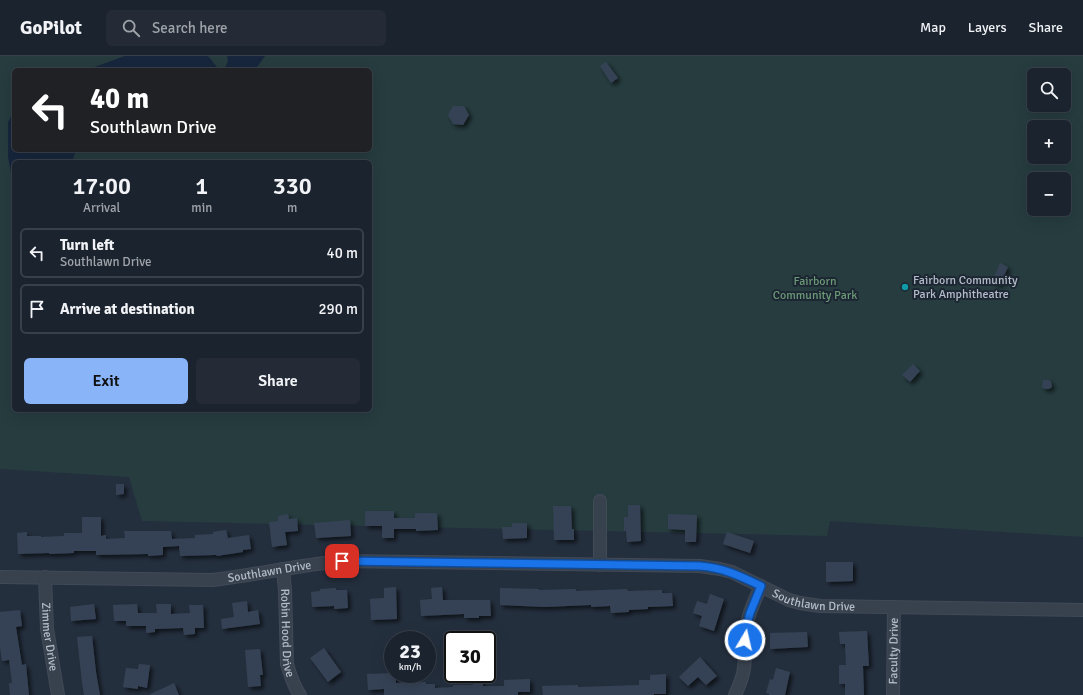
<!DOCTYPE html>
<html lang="en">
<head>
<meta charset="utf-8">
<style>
  body { margin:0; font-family:Signika,sans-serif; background:#242b36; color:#f1f3f6; height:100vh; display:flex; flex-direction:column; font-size:15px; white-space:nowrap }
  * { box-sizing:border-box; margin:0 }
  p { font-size:13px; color:#a0a4aa }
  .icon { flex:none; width:22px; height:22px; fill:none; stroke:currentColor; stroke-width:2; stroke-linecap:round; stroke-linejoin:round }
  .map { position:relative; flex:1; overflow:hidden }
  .drawer { position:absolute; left:12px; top:104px; width:360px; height:252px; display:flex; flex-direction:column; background:#1b232e; border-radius:6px; box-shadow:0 4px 16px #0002,0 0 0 1px #39404a }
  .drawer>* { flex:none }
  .top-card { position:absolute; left:12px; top:12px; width:360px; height:84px; border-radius:6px; box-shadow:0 4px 16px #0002,0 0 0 1px #39404a; background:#202124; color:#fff; overflow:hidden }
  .buttons { position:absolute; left:1027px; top:12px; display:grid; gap:8px }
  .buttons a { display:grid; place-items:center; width:44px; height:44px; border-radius:6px; background:#1b232e; box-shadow:0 4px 16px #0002,0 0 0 1px #39404a; font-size:20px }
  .speed { position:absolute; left:384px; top:575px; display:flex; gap:8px; font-size:20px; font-weight:700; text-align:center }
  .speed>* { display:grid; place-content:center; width:52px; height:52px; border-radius:50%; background:#1b232e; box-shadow:0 4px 16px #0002,0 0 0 1px #39404a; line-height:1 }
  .speed small { font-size:10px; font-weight:400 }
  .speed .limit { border:2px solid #111; border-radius:6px; background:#fff; color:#111 }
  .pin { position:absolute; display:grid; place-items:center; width:34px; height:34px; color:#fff; margin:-17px; border-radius:8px; box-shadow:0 2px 6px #0006 }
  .me { position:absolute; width:44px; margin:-22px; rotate:9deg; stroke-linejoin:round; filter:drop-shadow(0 0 3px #0008) }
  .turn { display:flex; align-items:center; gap:14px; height:84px; padding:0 12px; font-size:18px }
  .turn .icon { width:52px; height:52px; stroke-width:2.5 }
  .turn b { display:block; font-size:28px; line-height:34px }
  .eta { display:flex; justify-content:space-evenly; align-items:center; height:68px; text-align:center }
  .eta b { font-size:24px; font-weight:600; line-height:28px }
  .button { display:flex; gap:8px; margin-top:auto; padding:8px 12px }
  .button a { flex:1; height:46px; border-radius:6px; background:#8ab4f8; color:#111; font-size:16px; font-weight:600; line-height:46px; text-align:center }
  .button a+a { background:#242b36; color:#f1f3f6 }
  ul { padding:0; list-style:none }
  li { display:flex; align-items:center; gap:12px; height:50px; margin:0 8px 6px; padding:0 4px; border:2px solid #39404a; border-radius:6px }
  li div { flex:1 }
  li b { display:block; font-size:15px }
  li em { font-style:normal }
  header { display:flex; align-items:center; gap:24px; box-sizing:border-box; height:56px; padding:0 20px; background:#1b232e; border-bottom:1px solid #39404a }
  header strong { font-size:19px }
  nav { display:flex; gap:22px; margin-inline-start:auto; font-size:14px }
  .search { width:280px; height:36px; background:#242b36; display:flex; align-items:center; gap:10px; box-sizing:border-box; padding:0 14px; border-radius:6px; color:#a0a4aa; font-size:15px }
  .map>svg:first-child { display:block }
  .green { fill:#263c3f; fill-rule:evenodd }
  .water { fill:#17263c }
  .building { fill:#364354; filter:url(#shadow) }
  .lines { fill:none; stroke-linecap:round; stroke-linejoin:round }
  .minor-casing { stroke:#414a57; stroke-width:14 }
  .minor { stroke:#38414e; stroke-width:12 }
  .route-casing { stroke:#114b97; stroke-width:10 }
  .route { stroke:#1a73e8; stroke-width:7 }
  .culture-dot { fill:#0f9aa8; stroke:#1d2633; stroke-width:1.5 }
  .labels { text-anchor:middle; stroke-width:4; stroke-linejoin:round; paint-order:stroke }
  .poi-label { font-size:12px; fill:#b4bcc9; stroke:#1d2633; text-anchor:start }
  .park-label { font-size:12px; fill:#6b9a76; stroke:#1d2633 }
  .street-label { font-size:12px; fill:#b4bcc9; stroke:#1d2633 }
</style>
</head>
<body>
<header>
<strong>GoPilot</strong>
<div class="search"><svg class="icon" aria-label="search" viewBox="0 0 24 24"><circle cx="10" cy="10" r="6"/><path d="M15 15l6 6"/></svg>Search here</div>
<nav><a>Map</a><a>Layers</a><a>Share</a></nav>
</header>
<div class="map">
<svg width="1083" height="639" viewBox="0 0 1083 639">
  <defs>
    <filter id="shadow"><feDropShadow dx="3" dy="3" stdDeviation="2" flood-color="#0009"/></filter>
  </defs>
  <rect width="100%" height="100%" fill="#242f3e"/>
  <path class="green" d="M0,0H1083V481L830,465L827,480L142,465L129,421L0,413ZM14,14H370V94H14ZM1034,19H1064V49H1034ZM1034,71H1064V101H1034ZM14,106H370V354H14ZM1034,123H1064V153H1034Z"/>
  <path class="water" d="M125,0H208L217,11L225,12L228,5L227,0H265L255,14H86Z
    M14,55V94H76L72,106H14V133L8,101V66Z"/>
  <path class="building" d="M606,6L618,22L611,27L600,10Z
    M453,50H464L469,59L463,69L453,68L448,59Z
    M1000,207L1008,211L1000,229L992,226Z
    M913,308L920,315L910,326L902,319Z
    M1043,324H1049L1051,326L1052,331L1049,333H1045L1042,331Z
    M116,428H124V438L116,439Z
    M628,449H640L641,485L627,486L626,475H624V461H628Z
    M553,450H571L572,473H574V484H554Z
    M365,455H394V462H415V457H437L438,474L416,475V473H394V482H382V470H365Z
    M288,458L289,463L297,462L298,475L285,476L287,489L272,491L269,466L278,465V460Z
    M668,458L697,459L696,486H685V474L668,473Z
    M82,461H101V480L106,479V483L125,482L124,475H171L172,483L195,482V479L213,478V476L226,474L228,482L249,479L251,493L243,494V496L217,500L216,499L180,500L179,490L163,491V499L148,500V498L96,499V495H74V497L49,498V497L18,498L17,477L27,476V480H41V481L64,480V477H82Z
    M350,464L351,480L316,482L314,467Z
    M512,467H527V482L503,483L502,471H512Z
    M727,476L754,485L750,497L723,488Z
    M826,506H853V525L826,526Z
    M396,531L397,563L371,564L370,543L384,542V532Z
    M442,531L443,544H490L491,560H479V562H464V558L421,560L420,544L432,543L431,532Z
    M336,532V534H347L348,552L334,553V550L312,551L311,536L320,535V533Z
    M500,532L539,533V534L576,533V535L627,533L628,535L662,534V537H672L673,550L648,551V553L629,554V556L611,557L610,550L591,551V549L545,551L500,549Z
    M710,538L724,543L714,575L699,570L702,560L693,557L697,545L707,548Z
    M247,545L248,556L258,554L260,568L222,573L221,563L234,561L232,547Z
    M94,548L96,563L71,565L70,551Z
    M137,548L138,557H157L156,548H171V558L190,557L189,549H203L204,572H195V578L184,579L183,572L155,573V576L146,577V570H126V565H114L113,549Z
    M20,554L22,570L16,571L22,609L26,608L29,639H10L9,627H12L9,604L2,605L0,591V556Z
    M867,575L869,610H863L864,639H845V628H839V609H846L845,588H840L839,576Z
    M807,576L808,591L770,593V577Z
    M92,580L96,616L100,639H84L82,626L77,581Z
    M324,592L341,616L328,626L310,602Z
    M260,593L263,619H260L261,630L248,631L245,594Z
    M700,601L717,620L706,629L698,621L688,630L679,621Z
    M139,608L150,609L147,632L138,630V633L123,631L126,612L138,613Z
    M776,612L790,616L785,639H769V638L766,637L770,623L773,624Z
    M393,617L396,618V627L426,626V628H435V632L453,631V629H473V625H483V630H504V624L530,623V636H518V639H384V633L368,634L367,618Z
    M666,618V638H654V639H543L542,630L578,629V631L639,629V624H650V619Z
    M174,627L179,639H149Z"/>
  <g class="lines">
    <defs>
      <g id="minor">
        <path d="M600,509V445"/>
        <path id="s1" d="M283,513L285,534L287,608C290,619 293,629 300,639"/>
        <path id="s2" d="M0,521L212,524C256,519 298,509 342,505L700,510L720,513L732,516L789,544L800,547L820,550L1083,554"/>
        <path id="s3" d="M45,521L47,573L58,639"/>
        <path d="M735,639C739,630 743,622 744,612C746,598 744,583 747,568C749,555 756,542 761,530"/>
        <path id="s4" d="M893,639L894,551"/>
      </g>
    </defs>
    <use href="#minor" class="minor-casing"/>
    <use href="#minor" class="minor"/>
  </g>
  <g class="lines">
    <defs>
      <path id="route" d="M342,505L700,510C724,512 740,520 761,530L750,557L747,568L745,584"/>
    </defs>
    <use href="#route" class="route-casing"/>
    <use href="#route" class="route"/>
  </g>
  <circle class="culture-dot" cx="905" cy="231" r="4"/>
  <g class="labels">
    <g class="poi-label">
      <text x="913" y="228">Fairborn Community<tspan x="913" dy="14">Park Amphitheatre</tspan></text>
    </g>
    <g class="park-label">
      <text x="815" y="229">Fairborn<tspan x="815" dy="14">Community Park</tspan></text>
    </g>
    <g class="street-label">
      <text dy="4" stroke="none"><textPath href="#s2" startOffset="270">Southlawn Drive</textPath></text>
      <text dy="4" stroke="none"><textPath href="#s2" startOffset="822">Southlawn Drive</textPath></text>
      <text dy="4" stroke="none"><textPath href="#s1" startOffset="64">Robin Hood Drive</textPath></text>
      <text dy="4" stroke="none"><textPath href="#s3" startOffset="60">Zimmer Drive</textPath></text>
      <text dy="4" stroke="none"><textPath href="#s4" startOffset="44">Faculty Drive</textPath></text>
    </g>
  </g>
</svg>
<div class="buttons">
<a><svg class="icon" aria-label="search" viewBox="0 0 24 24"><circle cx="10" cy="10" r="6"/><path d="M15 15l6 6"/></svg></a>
<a>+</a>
<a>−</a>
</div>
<div class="speed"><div>23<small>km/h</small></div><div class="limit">30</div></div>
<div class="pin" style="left:342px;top:505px;background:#d93025"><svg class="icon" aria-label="arrive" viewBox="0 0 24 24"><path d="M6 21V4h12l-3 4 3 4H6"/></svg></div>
<svg class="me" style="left:745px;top:584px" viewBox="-20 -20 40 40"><circle r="17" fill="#1a73e8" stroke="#fff" stroke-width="3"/><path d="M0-11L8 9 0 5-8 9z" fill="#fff"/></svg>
<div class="top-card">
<div class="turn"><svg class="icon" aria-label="left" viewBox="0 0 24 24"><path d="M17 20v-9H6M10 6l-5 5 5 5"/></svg><div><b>40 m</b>Southlawn Drive</div></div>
</div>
<section class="drawer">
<div class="eta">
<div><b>17:00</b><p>Arrival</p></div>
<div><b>1</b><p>min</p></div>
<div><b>330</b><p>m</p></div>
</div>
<ul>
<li><svg class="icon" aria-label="left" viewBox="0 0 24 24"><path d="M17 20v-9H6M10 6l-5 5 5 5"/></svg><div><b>Turn left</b><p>Southlawn Drive</p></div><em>40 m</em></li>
<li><svg class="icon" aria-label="arrive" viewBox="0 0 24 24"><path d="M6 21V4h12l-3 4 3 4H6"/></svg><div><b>Arrive at destination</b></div><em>290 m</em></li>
</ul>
<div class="button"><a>Exit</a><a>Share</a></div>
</section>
</div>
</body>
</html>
